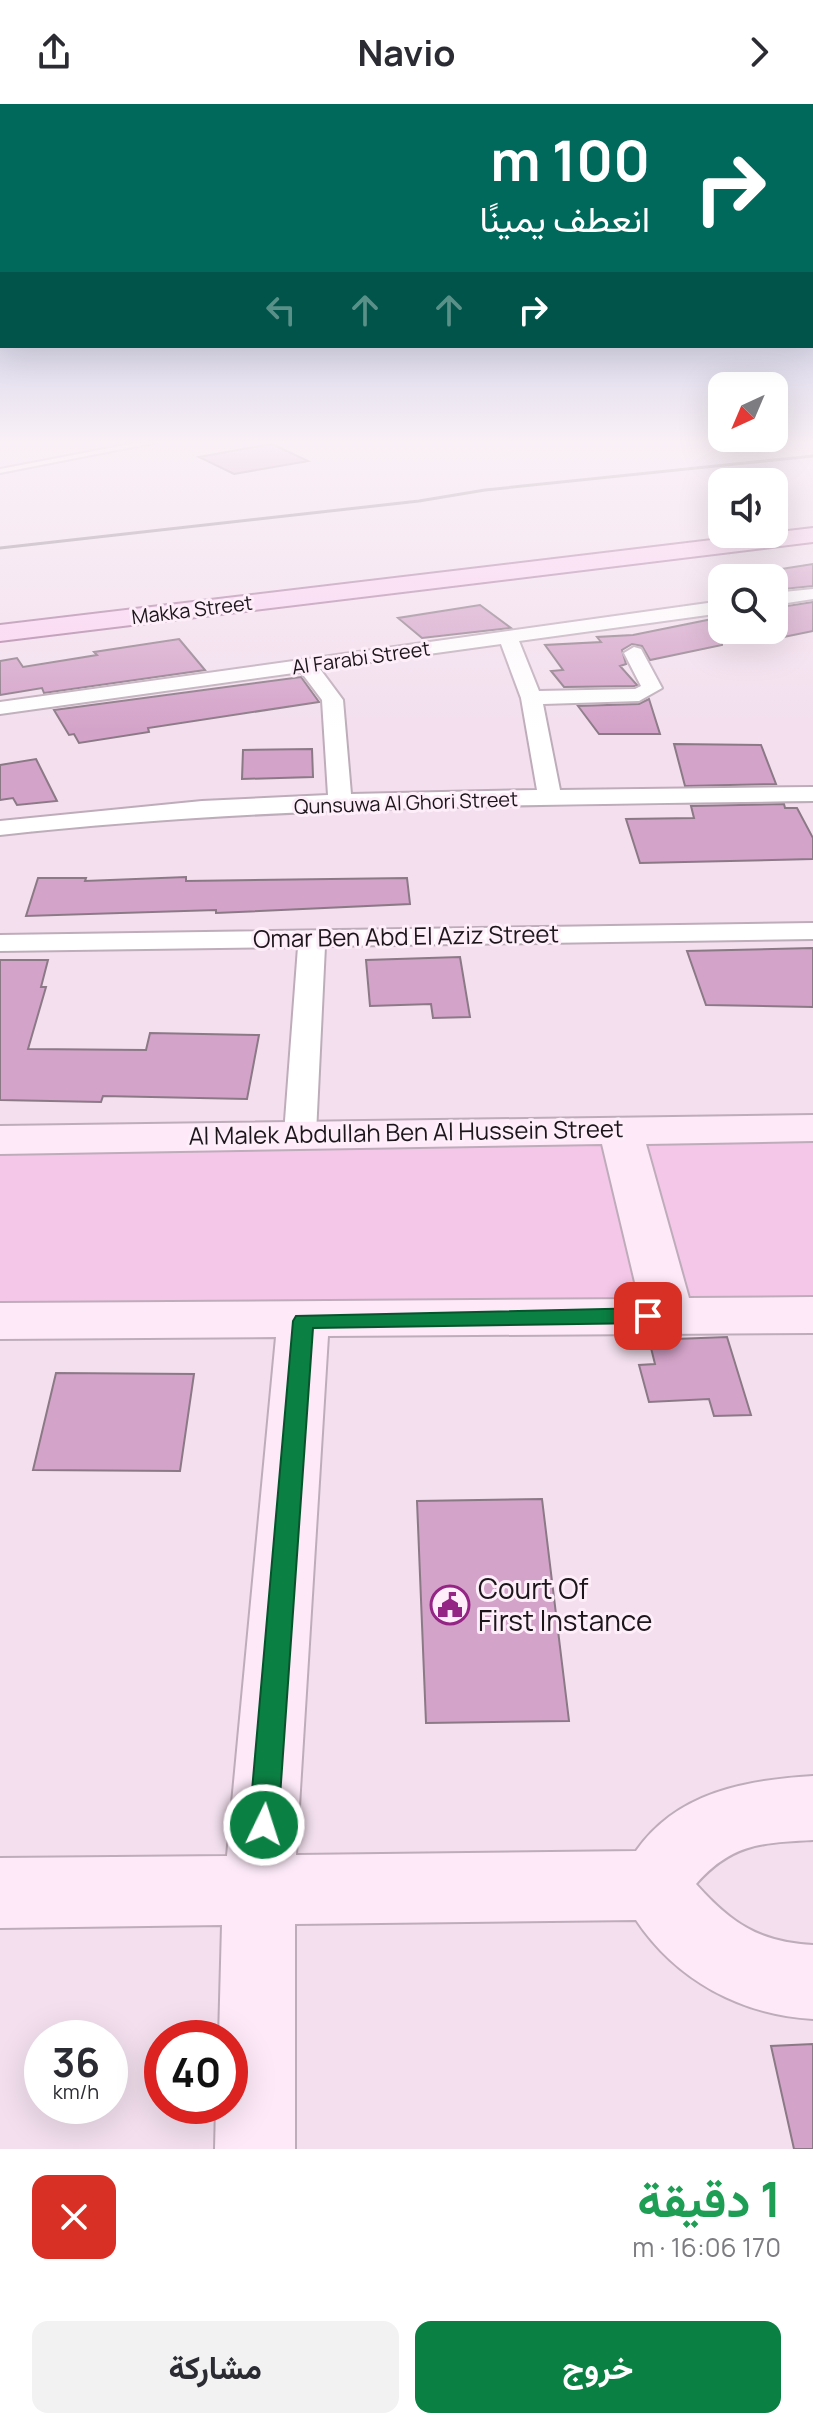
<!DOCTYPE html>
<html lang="ar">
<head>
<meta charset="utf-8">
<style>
  body { margin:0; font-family:Manrope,Vazirmatn,sans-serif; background:#f2f2f3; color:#2b2b33; direction:rtl; height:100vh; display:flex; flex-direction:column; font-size:30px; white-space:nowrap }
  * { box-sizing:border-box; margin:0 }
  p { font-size:26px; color:#7c7c81 }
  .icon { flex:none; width:44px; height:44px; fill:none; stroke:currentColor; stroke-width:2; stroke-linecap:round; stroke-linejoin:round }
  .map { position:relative; height:2045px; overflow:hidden; direction:ltr }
  .sheet { display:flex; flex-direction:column; background:#fff; flex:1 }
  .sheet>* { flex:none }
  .top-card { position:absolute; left:0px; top:0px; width:814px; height:244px; box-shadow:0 8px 32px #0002; direction:rtl; background:#00695c; color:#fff; overflow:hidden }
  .needle { width:52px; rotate:224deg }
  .controls { position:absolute; left:708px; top:268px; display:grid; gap:16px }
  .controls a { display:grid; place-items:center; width:80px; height:80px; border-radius:16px; background:#fff; box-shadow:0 8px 32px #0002; font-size:40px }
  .speed { position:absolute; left:24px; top:1916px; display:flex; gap:16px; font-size:40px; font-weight:700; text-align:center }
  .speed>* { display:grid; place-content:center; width:104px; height:104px; border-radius:50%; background:#fff; box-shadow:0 8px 32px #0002; line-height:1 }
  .speed small { font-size:20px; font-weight:400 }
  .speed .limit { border:12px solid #d22; background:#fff; color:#111 }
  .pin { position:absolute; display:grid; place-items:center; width:68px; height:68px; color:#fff; margin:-34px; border-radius:16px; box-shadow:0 4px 12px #0006 }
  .me { position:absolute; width:88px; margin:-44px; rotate:4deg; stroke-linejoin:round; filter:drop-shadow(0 0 6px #0008) }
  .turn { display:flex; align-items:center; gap:28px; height:168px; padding:0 32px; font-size:36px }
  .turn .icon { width:104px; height:104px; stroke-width:2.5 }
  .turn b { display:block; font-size:56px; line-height:68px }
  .lanes { display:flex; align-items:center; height:76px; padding:0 32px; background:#0003; justify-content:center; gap:40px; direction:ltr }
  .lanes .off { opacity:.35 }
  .round { display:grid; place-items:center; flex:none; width:84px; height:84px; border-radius:16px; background:#f2f2f3 }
  .headline { display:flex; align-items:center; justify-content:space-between; height:136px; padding:0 32px }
  h1 { font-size:48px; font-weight:700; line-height:60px; color:#1e9e55 }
  .button { display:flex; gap:16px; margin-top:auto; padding:16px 32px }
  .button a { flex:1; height:92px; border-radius:16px; background:#0b8043; color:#fff; font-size:32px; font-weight:700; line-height:92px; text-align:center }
  .button a+a { background:#f2f2f3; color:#2b2b33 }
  header { display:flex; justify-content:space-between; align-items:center; height:104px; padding:0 32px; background:#fff; font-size:36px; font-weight:700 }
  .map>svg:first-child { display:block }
  .green { fill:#f4c7e9 }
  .building { fill:#d4a3c9; stroke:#8b7986; stroke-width:2 }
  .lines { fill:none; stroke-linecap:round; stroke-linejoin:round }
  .lane-casing { stroke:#bfacba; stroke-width:4 }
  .street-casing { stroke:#bfacba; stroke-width:4 }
  .secondary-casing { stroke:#bfacba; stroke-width:4 }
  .primary-casing { stroke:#ab7da1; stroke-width:4 }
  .lane { fill:#fff; fill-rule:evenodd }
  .street { fill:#fff; fill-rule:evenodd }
  .secondary { fill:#fde9f8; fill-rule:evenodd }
  .primary { fill:#fbd3f2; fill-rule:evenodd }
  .rail { stroke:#91848e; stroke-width:3 }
  .route { fill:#0b8043; stroke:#07532c; stroke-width:2 }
  .labels { text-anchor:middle; stroke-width:6; stroke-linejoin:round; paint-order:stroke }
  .far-street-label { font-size:20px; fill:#1c161b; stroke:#feeefa }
  .street-label { font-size:24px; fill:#1c161b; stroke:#feeefa }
  .near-poi-label { font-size:28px; fill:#1c161b; stroke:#feeefa; text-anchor:start }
</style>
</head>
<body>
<header><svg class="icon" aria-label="forward" viewBox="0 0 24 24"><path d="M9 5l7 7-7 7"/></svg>Navio<svg class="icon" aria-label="share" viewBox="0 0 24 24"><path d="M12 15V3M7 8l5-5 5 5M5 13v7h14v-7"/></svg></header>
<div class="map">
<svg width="813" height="2045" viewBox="0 0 813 2045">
  <rect width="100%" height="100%" fill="#f3dfee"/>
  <path class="green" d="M813,1031V1197L0,1218V1039Z"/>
  <path class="building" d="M272,340L308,357L234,370L199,353Z
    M813,460V482L774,486V474L742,471Z
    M813,498V527L774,535V504Z
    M480,501L511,524L422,534L398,514Z
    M722,513V541L650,556L642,542L632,540L622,546L626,560L620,562L637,581L634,582L564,583L551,567L563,566L545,541L601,538L597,533L633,531Z
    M179,535L205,566L44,589L42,584L0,591V557L17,554L23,563L97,551L94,548Z
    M301,573L319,598L148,624L149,628L79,639L74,630L69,631L54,606Z
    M649,595L660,630H599L578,602L639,600Z
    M674,640L761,641L776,680L685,682Z
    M312,645L313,673L242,675L243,646Z
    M36,655L57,697L17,701L13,694L0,696V661Z
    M784,700L785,704H797L813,734V755L640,759L626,715L694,714L691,702Z
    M186,773V777L407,774L410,800L216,809V806L26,812L38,774H86L85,777Z
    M813,844V903L706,901L687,847Z
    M460,853L470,913L433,914L431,900L370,902L366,856Z
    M0,856H48L41,883H46L28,945L146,946L150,929L259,931L247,995L103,992L101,998L0,996Z
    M727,1233L751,1311L714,1312L709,1295L649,1298L639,1261L655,1260L649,1236Z
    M56,1269L194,1270L180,1367L33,1366Z
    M542,1395L569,1617L426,1619L417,1397Z
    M813,1940V2045H794L771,1942Z"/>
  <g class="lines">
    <defs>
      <path id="lane" d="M136,339H153L0,369V365Z"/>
      <path id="street" d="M813,485V495L774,501V489Z
        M722,497V509L519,537L539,587L635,585L641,582L624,549L634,543L641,545L662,584L639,597L543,600L560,686L813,683V697C541,701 271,701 0,731V717L202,697L328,691L322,596L301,568L0,610V598ZM501,540L521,594L537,686L351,690L343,596L320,565Z
        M813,819V835L325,842L316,1030L311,1037L300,1040L289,1037L284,1030L298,843L0,847V831Z"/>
      <path id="secondary" d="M813,1011V1037L646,1040L689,1194L813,1193V1229L328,1232L296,1751L636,1747C677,1688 746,1676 813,1672V1736C762,1739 732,1739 696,1780C732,1820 759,1838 813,1841V1915C741,1911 676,1876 636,1816L295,1820V2045H215L216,2002H230V1934H219L222,1821L0,1824V1754L227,1752L276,1233L0,1235V1199L639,1195L602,1040L0,1050V1022Z"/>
      <path id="primary" d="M813,424V438L0,537V521Z"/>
    </defs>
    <use href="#lane" class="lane-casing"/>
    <use href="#street" class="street-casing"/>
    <use href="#secondary" class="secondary-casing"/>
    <use href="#primary" class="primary-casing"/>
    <use href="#lane" class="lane"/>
    <use href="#street" class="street"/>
    <use href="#secondary" class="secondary"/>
    <use href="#primary" class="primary"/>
    <path class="rail" d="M0,444L419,397L485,386L813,352"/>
  </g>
  <linearGradient id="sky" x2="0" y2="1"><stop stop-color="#919fcd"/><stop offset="0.54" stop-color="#faf1f7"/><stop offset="1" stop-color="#faf1f7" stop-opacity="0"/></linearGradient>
  <rect width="813" height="626" fill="url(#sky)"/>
  <path class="route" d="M648,1204L656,1206L659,1212L656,1217L648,1219L313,1224L278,1721L274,1730L264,1734L254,1730L249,1721L293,1217L296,1212Z"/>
  <defs>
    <symbol id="civic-ring" viewBox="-11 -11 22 22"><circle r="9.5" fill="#feeefa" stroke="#952585" stroke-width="1.5"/><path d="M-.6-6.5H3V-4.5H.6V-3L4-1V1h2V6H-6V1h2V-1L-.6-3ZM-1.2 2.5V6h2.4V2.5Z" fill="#952585"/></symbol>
  </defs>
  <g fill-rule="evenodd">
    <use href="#civic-ring" x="428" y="1479" width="44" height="44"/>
  </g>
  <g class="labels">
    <g class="far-street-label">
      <text transform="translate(192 506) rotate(-7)" y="7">Makka Street</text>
      <text transform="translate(361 554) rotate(-8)" y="7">Al Farabi Street</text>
      <text transform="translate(406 699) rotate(-2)" y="7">Qunsuwa Al Ghori Street</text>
    </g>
    <g class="street-label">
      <text transform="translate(406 833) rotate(-1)" y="8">Omar Ben Abd El Aziz Street</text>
      <text transform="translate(406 1029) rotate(-1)" y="8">Al Malek Abdullah Ben Al Hussein Street</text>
    </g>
    <g class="near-poi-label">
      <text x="478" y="1495">Court Of<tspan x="478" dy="32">First Instance</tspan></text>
    </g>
  </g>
</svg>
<div class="controls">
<a><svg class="needle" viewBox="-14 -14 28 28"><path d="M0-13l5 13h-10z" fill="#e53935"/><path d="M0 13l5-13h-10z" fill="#7c7c81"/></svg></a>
<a><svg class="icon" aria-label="sound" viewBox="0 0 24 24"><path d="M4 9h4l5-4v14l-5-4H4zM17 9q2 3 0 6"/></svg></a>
<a><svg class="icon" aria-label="search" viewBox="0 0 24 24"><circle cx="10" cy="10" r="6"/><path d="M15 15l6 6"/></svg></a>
</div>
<div class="speed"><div>36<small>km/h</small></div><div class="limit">40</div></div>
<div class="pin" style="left:648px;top:1212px;background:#d93025"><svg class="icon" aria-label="arrive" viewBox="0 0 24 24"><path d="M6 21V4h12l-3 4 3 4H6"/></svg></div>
<svg class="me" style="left:264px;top:1721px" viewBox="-20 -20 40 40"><circle r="17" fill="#0b8043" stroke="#fff" stroke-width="3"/><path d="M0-11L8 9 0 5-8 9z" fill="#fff"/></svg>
<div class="top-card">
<div class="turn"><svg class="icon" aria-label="right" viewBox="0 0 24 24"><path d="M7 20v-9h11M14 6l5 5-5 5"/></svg><div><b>100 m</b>انعطف يمينًا</div></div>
<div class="lanes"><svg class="icon off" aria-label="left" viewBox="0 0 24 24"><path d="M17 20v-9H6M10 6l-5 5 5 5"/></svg><svg class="icon off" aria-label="ahead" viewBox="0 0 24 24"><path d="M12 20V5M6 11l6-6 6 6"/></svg><svg class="icon off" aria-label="ahead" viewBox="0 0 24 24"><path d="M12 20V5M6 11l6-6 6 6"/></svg><svg class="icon" aria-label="right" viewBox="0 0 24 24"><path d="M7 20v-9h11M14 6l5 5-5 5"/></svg></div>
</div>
</div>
<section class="sheet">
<div class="headline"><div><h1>1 دقيقة</h1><p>170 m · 16:06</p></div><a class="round" style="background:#d93025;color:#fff"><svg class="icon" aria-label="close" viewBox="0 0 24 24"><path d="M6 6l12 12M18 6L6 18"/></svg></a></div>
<div class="button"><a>خروج</a><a>مشاركة</a></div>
</section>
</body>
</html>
